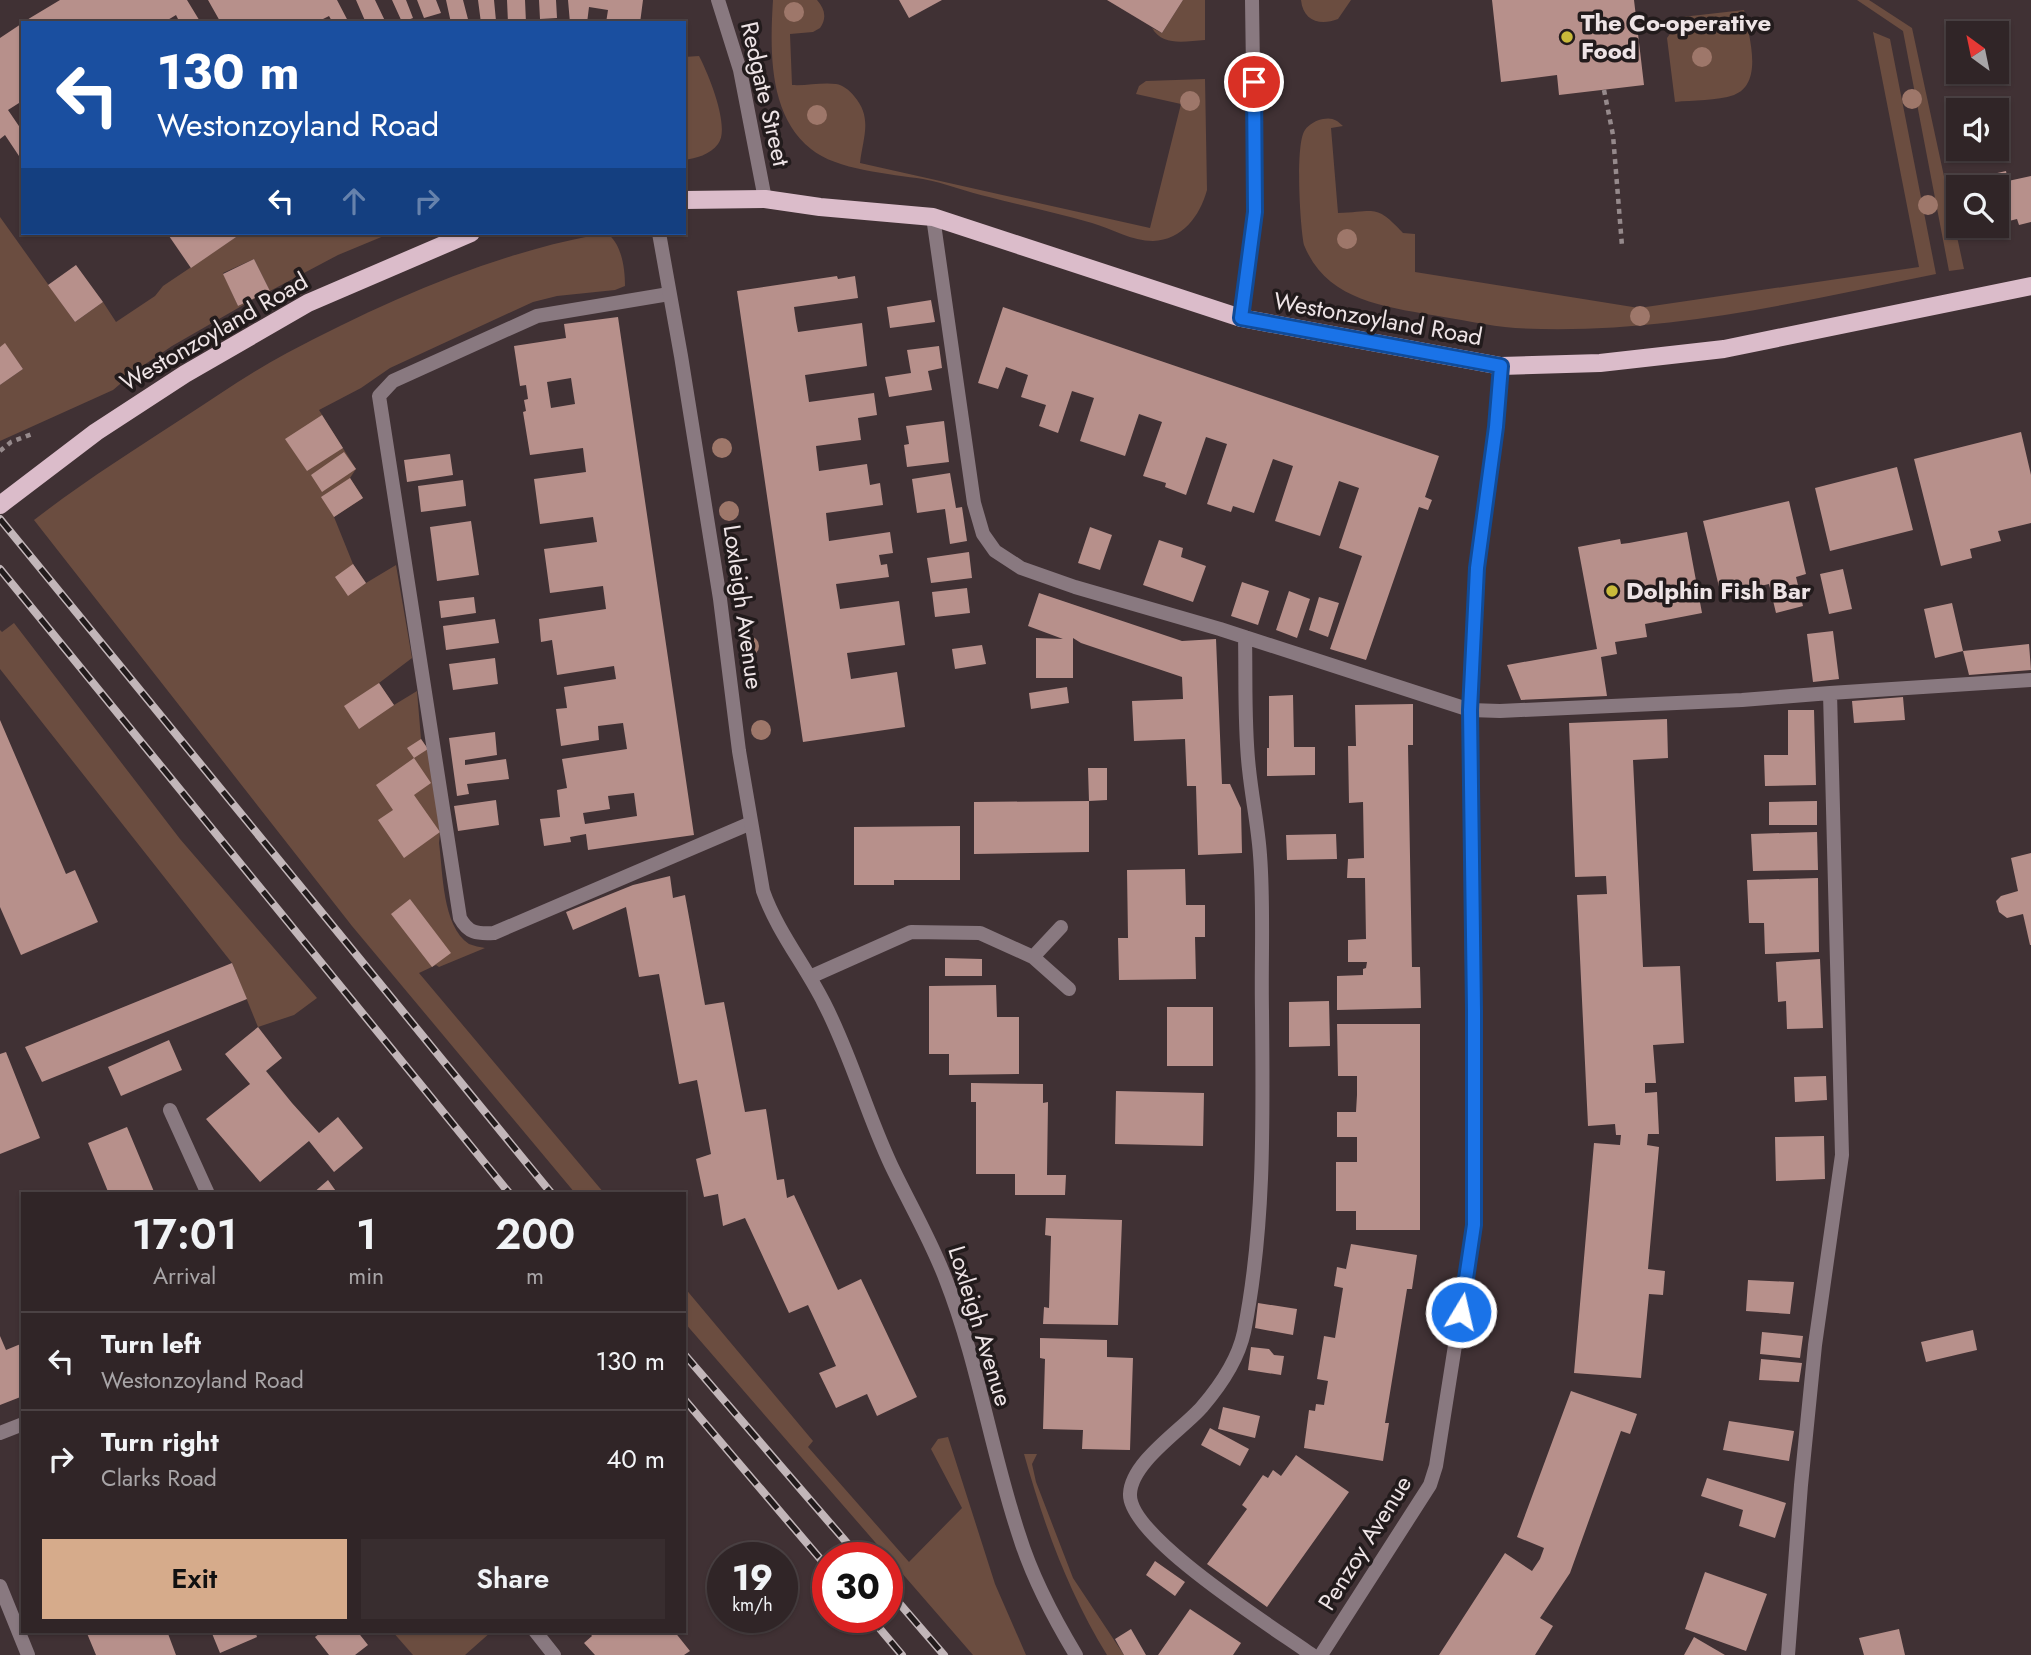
<!DOCTYPE html>
<html lang="en">
<head>
<meta charset="utf-8">
<style>
  body { margin:0; font-family:Jost,sans-serif; background:#382d2f; color:#f1f3f6; height:100vh; display:flex; flex-direction:column; font-size:26px; white-space:nowrap }
  * { box-sizing:border-box; margin:0 }
  p { font-size:23px; color:#a8a5a7 }
  .icon { flex:none; width:38px; height:38px; fill:none; stroke:currentColor; stroke-width:2; stroke-linecap:round; stroke-linejoin:round }
  .map { position:relative; flex:1; overflow:hidden }
  .details { position:absolute; left:21px; top:1192px; width:665px; height:441px; display:flex; flex-direction:column; background:#302527; border-radius:0px; box-shadow:0 2px 5px #0004,0 0 0 2px #4b4244 }
  .details>* { flex:none }
  .banner { position:absolute; left:21px; top:21px; width:665px; height:214px; border-radius:0px; box-shadow:0 2px 5px #0004,0 0 0 2px #4b4244; background:#1a4fa0; color:#fff; overflow:hidden }
  .needle { width:46px; rotate:327deg }
  .controls { position:absolute; left:1946px; top:21px; display:grid; gap:14px }
  .controls a { display:grid; place-items:center; width:63px; height:63px; border-radius:0px; background:#302527; box-shadow:0 2px 5px #0004,0 0 0 2px #4b4244; font-size:35px }
  .speed { position:absolute; left:707px; top:1542px; display:flex; gap:14px; font-size:35px; font-weight:700; text-align:center }
  .speed>* { display:grid; place-content:center; width:91px; height:91px; border-radius:50%; background:#302527; box-shadow:0 2px 5px #0004,0 0 0 2px #4b4244; line-height:1 }
  .speed small { font-size:18px; font-weight:400 }
  .speed .limit { border:10px solid #d22; background:#fff; color:#111 }
  .pin { position:absolute; display:grid; place-items:center; width:60px; height:60px; color:#fff; margin:-30px; border:4px solid #fff; border-radius:50%; box-shadow:0 2px 7px #0007 }
  .me { position:absolute; width:77px; margin:-38px; rotate:9deg; stroke-linejoin:round; filter:drop-shadow(0 0 5px #0008) }
  .turn { display:flex; align-items:center; gap:24px; height:147px; padding:0 21px; font-size:32px }
  .turn .icon { width:91px; height:91px; stroke-width:2.5 }
  .turn b { display:block; font-size:49px; line-height:60px }
  .lanes { display:flex; align-items:center; height:66px; padding:0 21px; background:#0003; justify-content:center; gap:35px; direction:ltr }
  .lanes .off { opacity:.35 }
  .eta { display:flex; justify-content:space-evenly; align-items:center; height:119px; text-align:center }
  .eta b { font-size:42px; font-weight:600; line-height:49px }
  .button { display:flex; gap:14px; margin-top:auto; padding:14px 21px }
  .button a { flex:1; height:80px; border-radius:0px; background:#d6ab8b; color:#111; font-size:28px; font-weight:600; line-height:80px; text-align:center }
  .button a+a { background:#382d2f; color:#f1f3f6 }
  ul { padding:0; list-style:none }
  li { display:flex; align-items:center; gap:21px; height:98px; padding:0 21px; border-top:2px solid #4b4244 }
  li div { flex:1 }
  li b { display:block; font-size:26px }
  li em { font-style:normal }
  .map>svg:first-child { display:block }
  .green { fill:#6b4d40 }
  .building { fill:#b7908b; fill-rule:evenodd }
  .lines { fill:none; stroke-linecap:round; stroke-linejoin:round }
  .path { stroke:#968a8c; stroke-width:4.5; stroke-dasharray:5 5; stroke-linecap:butt }
  .lane { stroke:#897980; stroke-width:14 }
  .street { stroke:#897980; stroke-width:14 }
  .primary { stroke:#dbbcca; stroke-width:18 }
  .rail-casing { stroke:#c2b6b9; stroke-width:8 }
  .rail { stroke:#221b1c; stroke-width:5; stroke-dasharray:16; stroke-linecap:butt }
  .tree { fill:#9e776a }
  .route-casing { stroke:#114b97; stroke-width:18 }
  .route { stroke:#1a73e8; stroke-width:12 }
  .poi-dot { fill:#c9ba3a; stroke:#221b1c; stroke-width:2.5 }
  .labels { text-anchor:middle; stroke-width:7; stroke-linejoin:round; paint-order:stroke }
  .poi-label { font-size:24px; font-weight:bold; fill:#eee4e6; stroke:#221b1c; text-anchor:start }
  .street-label { font-size:24px; fill:#eee4e6; stroke:#221b1c }
</style>
</head>
<body>
<div class="map">
<svg width="2031" height="1655" viewBox="0 0 2031 1655">
  <rect width="100%" height="100%" fill="#403134"/>
  <path class="green" d="M773,0H817C825,9 827,18 820,28L813,32L790,34L792,85C806,86 822,82 836,84C843,85 849,90 854,96C873,118 863,137 860,163L1150,228L1181,104L1136,94L1139,86L1146,81L1205,79L1207,190C1200,216 1182,240 1153,241C1132,241 1112,229 1092,223C1058,213 1024,206 989,197C967,192 945,183 923,179C891,174 836,170 811,149C768,115 770,49 773,0Z
    M1183,0H1205V40C1186,41 1163,47 1152,28L1162,33Z
    M1301,0H1351L1338,19C1320,26 1303,21 1301,0Z
    M1857,0H1869L1912,28L1964,269L1949,271L1903,31Z
    M1744,10C1748,33 1765,83 1734,95C1717,101 1693,100 1675,102L1667,38L1682,17Z
    M1873,32L1890,39L1936,274C1798,302 1657,336 1515,328C1488,326 1459,319 1432,315C1380,306 1326,299 1304,245C1300,226 1295,143 1305,130C1309,124 1317,120 1323,119C1332,117 1337,120 1343,126L1331,128L1338,213C1376,212 1375,203 1403,233L1415,234V272L1639,308L1919,267Z
    M699,56C708,73 731,128 718,144C710,155 696,158 684,160V57Z
    M0,217L75,322L103,302L116,322L155,296L163,286L242,233H391L338,255L270,291L254,259L223,273L238,306L259,296L172,346L138,369L113,390L0,441V385L23,369L5,344L0,347Z
    M595,235H609C622,246 625,269 625,286L615,290L557,296L533,302L390,368L361,388L319,410L356,469L350,478L363,498L334,517L353,564L366,583L396,565L412,658L379,683L394,705L417,691L421,739L428,749L440,832L439,843C443,872 442,926 469,944C474,946 480,947 485,948L439,967L436,965L419,973L604,1193H575L352,926L34,520C82,483 132,451 183,418C217,396 251,372 287,353C384,302 486,256 595,235Z
    M14,623L180,839L317,998L294,1015L258,1027L232,963L0,669V630L2,632Z
    M684,1287L813,1441L808,1447L909,1562L962,1508L931,1449L938,1439L948,1437L995,1584L1026,1655H973L684,1322Z
    M1024,1454H1037L1032,1464L1036,1482L1073,1578L1124,1655H1107C1068,1592 1044,1525 1024,1454Z
    M392,1631H490L491,1632L465,1655H413Z"/>
  <path class="building" d="M60,0H187L201,23H180L176,15L166,21L167,23H23V108L19,103L8,110L23,132V162L5,135L0,139V38L30,18Z
    M208,0H337L349,23H333L329,16L315,23H221Z
    M356,0H375L386,23H366Z
    M392,0H406L413,18L402,22Z
    M417,0H436L441,13L424,18Z
    M446,0H463L469,23H451Z
    M478,0H494L496,21L481,23Z
    M507,0H525L526,23H508Z
    M539,0H556L557,18L540,19Z
    M568,0H643L640,23H606L608,10L589,7L587,23H570Z
    M899,0H942L909,18Z
    M1107,0H1183L1162,33Z
    M1492,0H1634L1644,85L1559,95L1557,75L1501,82Z
    M2006,171L2008,181L2031,176V222L2019,225L2017,219L1997,224V187H1959L1958,182Z
    M1968,226H1986V227L1969,231Z
    M173,233H242L191,268L169,236Z
    M254,259L270,291L238,306L223,274Z
    M76,265L103,302L75,322L48,285Z
    M837,276L838,279L855,276L858,298L794,307L796,321L798,332L862,323L867,366L805,375L809,402L874,393L877,415L858,418L861,440L816,446L819,471L867,464L870,485L880,483L883,505L826,513L829,541L890,532L893,553L879,555L881,565L887,564L889,577L836,584L840,609L899,601L905,645L847,653L851,679L897,672L905,727L803,742L737,291Z
    M931,300L935,322L890,328L887,307Z
    M1003,307L1439,456L1425,497L1432,500L1428,510L1419,507L1366,660L1330,649L1362,556L1339,548L1359,488L1339,481L1320,536L1275,521L1293,466L1273,459L1254,513L1233,506L1231,512L1207,504L1227,444L1206,437L1186,495L1165,487L1166,483L1143,476L1162,422L1139,414L1125,456L1080,441L1094,398L1072,391L1058,433L1039,426L1046,405L1021,397L1028,375L1006,367L998,389L978,383Z
    M618,317L694,835L588,850L586,834L570,837L571,842L544,846L540,819L560,817L557,790L567,788L562,759L627,749L623,723L598,726L599,740L561,746L556,709L567,708L564,687L616,679L614,666L557,675L552,640L541,642L539,619L606,609L603,586L550,593L544,549L597,542L593,517L540,524L534,479L586,472L583,448L530,455L523,412L526,411L524,400L528,399L526,385L520,386L514,346L566,338L564,324ZM571,378L575,404L551,408L547,382ZM634,793L637,816L585,824L583,813L610,809L608,796Z
    M5,343L23,369L0,385V347Z
    M939,346L942,368L928,371L932,390L889,397L885,377L911,373L907,350Z
    M322,415L343,448L307,471L285,439Z
    M944,421L949,462L907,467L904,445L909,444L906,426Z
    M2021,432L2031,475V523L1998,531L2001,541L1970,549L1972,558L1941,566L1914,459Z
    M344,452L356,469L322,492L311,475Z
    M450,454L453,475L407,482L404,460Z
    M1897,467L1913,530L1830,551L1815,488Z
    M950,473L956,508L962,507L967,541L950,544L945,509L917,513L912,479Z
    M350,478L363,498L334,517L321,497Z
    M463,480L466,506L421,512L418,486Z
    M1789,501L1806,574L1796,577L1803,606L1776,613L1769,584L1721,595L1703,521Z
    M471,521L479,575L437,581L430,527Z
    M1090,527L1112,535L1100,570L1078,563Z
    M1687,532L1702,613L1645,624L1647,637L1615,642L1617,654L1601,657L1607,696L1521,700L1507,665L1597,649L1578,547L1620,539L1621,544L1629,543Z
    M1159,540L1183,548L1181,557L1206,566L1193,602L1143,585Z
    M969,552L972,578L931,583L927,558Z
    M353,564L366,583L348,596L335,577Z
    M1843,569L1852,609L1829,614L1820,574Z
    M1242,582L1269,591L1258,625L1231,616Z
    M967,588L970,613L935,617L932,592Z
    M1289,591L1310,599L1297,638L1276,630Z
    M1039,593L1182,641L1216,639L1222,784H1230L1241,808L1242,853L1198,855L1196,786H1187L1185,739L1134,741L1132,701L1183,699L1182,677L1081,643L1073,638V678H1036V638L1063,639L1028,626Z
    M474,597L476,613L441,618L439,601Z
    M1319,597L1339,603L1328,637L1309,630Z
    M1952,603L1963,651L1935,658L1924,609Z
    M495,619L499,643L446,650L443,626Z
    M1833,631L1839,679L1813,682L1807,634Z
    M2029,644L2031,670L1969,675L1963,651Z
    M982,645L986,664L955,669L952,649Z
    M495,658L498,684L453,690L449,664Z
    M379,683L394,705L359,729L344,706Z
    M1067,687L1069,703L1031,709L1029,693Z
    M1293,695L1294,747H1315V775L1267,776V748H1269V696Z
    M1903,697L1905,720L1854,723L1852,701Z
    M1413,704V745H1408L1412,967H1420L1421,1008L1337,1010V976L1363,975V969L1366,968L1367,962H1348V940L1366,939L1365,878H1347L1348,859L1364,858L1363,802L1349,803L1348,746H1356L1355,705Z
    M1788,710H1814L1816,785L1765,786L1764,755H1788Z
    M1667,719L1668,758L1633,760L1643,967L1680,966L1684,1043L1653,1045L1656,1083H1645V1093L1657,1092L1659,1134H1648L1647,1145L1659,1147L1648,1269L1665,1271L1663,1295L1649,1294L1641,1378L1574,1373L1594,1143L1620,1145L1621,1135H1616L1615,1124L1588,1126L1577,895L1607,894L1606,876L1575,877L1569,723Z
    M0,720L66,874L75,870L98,922L21,955L0,907Z
    M495,732L497,755L465,760V765L506,759L509,779L467,784L469,794L457,796L449,738Z
    M421,739L428,749L414,758L407,748Z
    M414,758L431,783L414,795L440,832L404,858L378,820L393,810L376,785Z
    M1088,768H1107V800L1089,801Z
    M496,800L499,825L458,831L454,806Z
    M1089,801V852L974,854V802Z
    M1817,801V825H1769V802Z
    M960,826V880H894V885H854V827Z
    M1817,832L1818,870L1753,871L1751,834Z
    M1336,834L1337,859L1287,860L1286,835Z
    M2031,853V945H2030L2023,914L2007,918L1999,912L1996,901L2001,896L2018,891L2011,858Z
    M1185,869L1186,905H1205V937H1195L1196,979L1119,980L1118,938H1128L1127,870Z
    M670,876L673,898L685,895L705,1005L724,1002L745,1112L766,1109L777,1180L784,1179L787,1198L794,1195L838,1290L861,1279L917,1397L877,1416L867,1394L836,1408L819,1373L836,1366L808,1305L789,1313L745,1218L723,1226L718,1194L704,1197L696,1159L711,1154L697,1080L679,1084L659,974L639,977L626,907L573,930L566,912L633,885Z
    M1818,878L1819,952L1765,954L1764,923H1749L1747,880Z
    M410,899L451,953L432,967L391,914Z
    M945,958L982,959V976H945Z
    M1820,959L1823,1028L1787,1029L1786,1001L1778,1002L1776,962Z
    M232,963L247,999L42,1082L25,1047Z
    M996,985L997,1017H1019V1074L949,1075V1054H929V986Z
    M1329,1001L1330,1046L1289,1047V1002Z
    M1167,1007H1213V1066H1167Z
    M1337,1024H1420V1230H1356V1211H1336V1162H1357V1137H1337V1112H1356L1357,1095V1076H1338Z
    M258,1027L282,1058L266,1071L292,1103L319,1133L338,1117L363,1148L334,1172L309,1141L260,1182L206,1119L250,1084L225,1054Z
    M169,1040L182,1070L121,1096L108,1067Z
    M6,1052L40,1138L0,1154V1054Z
    M1826,1076L1827,1100L1795,1102L1794,1077Z
    M971,1083L1043,1084V1103L1048,1102L1047,1175H1066L1065,1195H1015V1174H976V1102H971Z
    M1116,1091L1204,1093L1203,1146L1115,1144Z
    M127,1127L155,1194H109L88,1143Z
    M1824,1136L1825,1179L1776,1181L1775,1137Z
    M328,1180L338,1194H312Z
    M1046,1218L1122,1220L1118,1325L1043,1324L1044,1307L1049,1308L1050,1271L1051,1236L1045,1235Z
    M1351,1244L1417,1255L1412,1289H1407L1385,1423H1389L1383,1461L1304,1448L1309,1410L1315,1411L1316,1404L1324,1405L1328,1381L1317,1379L1324,1336L1335,1338L1343,1288L1334,1286L1337,1267L1346,1269Z
    M1748,1280L1794,1282L1790,1314L1746,1311Z
    M1258,1303L1297,1309L1293,1335L1255,1328Z
    M1973,1330L1977,1350L1926,1362L1921,1342Z
    M1762,1332L1803,1336L1800,1358L1760,1354Z
    M0,1336L6,1350L23,1343V1383L20,1384L23,1396L0,1405Z
    M1040,1338L1107,1340V1357L1133,1358L1130,1450L1082,1449L1083,1430L1043,1429L1045,1359L1040,1358Z
    M1251,1347L1269,1349L1274,1355L1284,1356L1281,1375L1248,1370Z
    M1761,1359L1802,1363L1799,1382L1759,1380Z
    M1571,1391L1637,1414L1630,1434L1621,1431L1570,1573L1540,1618L1553,1626L1535,1655H1439L1505,1553L1532,1571L1540,1559L1544,1548L1517,1537Z
    M1223,1407L1260,1416L1255,1438L1218,1429Z
    M1729,1421L1794,1431L1789,1461L1723,1450Z
    M1210,1428L1249,1449L1240,1466L1201,1445Z
    M1296,1455L1349,1492L1267,1607L1207,1564L1247,1509L1242,1505L1263,1475L1268,1478L1273,1470L1281,1476Z
    M1707,1478L1786,1503L1775,1538L1739,1526L1743,1510L1701,1496Z
    M1155,1561L1185,1582L1175,1596L1146,1575Z
    M1705,1572L1767,1594L1746,1651L1685,1629Z
    M1190,1609L1241,1643L1233,1655H1158Z
    M1131,1629L1146,1655H1124L1115,1639Z
    M1899,1629L1905,1655H1864L1859,1638Z
    M86,1631H167L176,1655H96Z
    M211,1631H255L257,1637L220,1653Z
    M323,1631H357L368,1645L355,1655H329L315,1637Z
    M588,1631H674L690,1651L684,1655H595L584,1643L592,1636Z
    M1694,1637L1725,1655H1684Z"/>
  <g class="lines">
    <path class="path" d="M1604,90L1613,135L1622,246
      M0,451L11,442L35,433"/>
    <path class="lane" d="M933,217L974,503L983,534L995,551L1021,568L1075,587L1220,629L1470,710L1500,711L1742,700L1830,693L1842,1155L1815,1345L1801,1485L1788,1655
      M669,294L537,316L393,381L379,396L460,918C468,933 477,934 494,933L751,823
      M1245,637C1246,681 1244,726 1249,769C1252,798 1258,826 1260,855C1264,906 1261,959 1262,1011C1263,1118 1265,1227 1244,1332C1238,1360 1220,1386 1202,1407C1183,1429 1131,1462 1130,1494C1128,1537 1276,1629 1312,1655
      M1830,693L2031,680
      M170,1110L208,1194"/>
    <path class="street" d="M718,0L740,70L765,199
      M659,233L681,356L720,599L739,751L763,891C777,931 805,965 824,1003C851,1055 866,1112 891,1165C909,1203 931,1240 946,1280C978,1362 991,1451 1019,1535C1032,1577 1053,1617 1076,1655
      M1241,318L1255,212L1252,0
      M1033,957L1061,927
      M810,977L911,932L980,933L1033,957L1069,989
      M0,1433L23,1424
      M0,1586L28,1655
      M535,1631L554,1655
      M1321,1655L1430,1485L1436,1466L1474,1225L1470,710L1477,568L1496,427L1501,366"/>
    <path class="primary" d="M684,200L765,199L820,207L933,217L1241,318L1501,366L1600,363L1724,349L2031,286
      M0,505L96,432L185,374L308,303L471,233"/>
    <defs>
      <path id="rail" d="M0,519L552,1194
        M0,569L510,1194
        M684,1354L860,1558
        M684,1399L828,1568
        M887,1589L944,1655
        M870,1617L902,1655"/>
    </defs>
    <use href="#rail" class="rail-casing"/>
    <use href="#rail" class="rail"/>
  </g>
  <g class="tree">
    <circle cx="794" cy="12" r="10"/>
    <circle cx="1702" cy="57" r="10"/>
    <circle cx="1912" cy="99" r="10"/>
    <circle cx="1190" cy="101" r="10"/>
    <circle cx="817" cy="115" r="10"/>
    <circle cx="1928" cy="205" r="10"/>
    <circle cx="1347" cy="239" r="10"/>
    <circle cx="1640" cy="316" r="10"/>
    <circle cx="722" cy="448" r="10"/>
    <circle cx="729" cy="511" r="10"/>
    <circle cx="749" cy="646" r="10"/>
    <circle cx="761" cy="730" r="10"/>
  </g>
  <g class="lines">
    <defs>
      <path id="route" d="M1254,82L1255,212L1241,318L1501,366L1496,427L1477,568L1470,710L1474,1010V1225L1461,1312"/>
    </defs>
    <use href="#route" class="route-casing"/>
    <use href="#route" class="route"/>
  </g>
  <g class="poi-dot">
    <circle cx="1567" cy="37" r="7"/>
    <circle cx="1612" cy="591" r="7"/>
  </g>
  <g class="labels">
    <g class="poi-label">
      <text x="1581" y="31">The Co-operative<tspan x="1581" dy="28">Food</tspan></text>
      <text x="1626" y="599">Dolphin Fish Bar</text>
    </g>
    <g class="street-label">
      <text transform="translate(765 94) rotate(77)" y="8">Redgate Street</text>
      <text transform="translate(1378 319) rotate(10)" y="8">Westonzoyland Road</text>
      <text transform="translate(214 332) rotate(-30)" y="8">Westonzoyland Road</text>
      <text transform="translate(743 607) rotate(82)" y="8">Loxleigh Avenue</text>
      <text transform="translate(980 1326) rotate(73)" y="8">Loxleigh Avenue</text>
      <text transform="translate(1365 1543) rotate(-58)" y="8">Penzoy Avenue</text>
    </g>
  </g>
</svg>
<div class="controls">
<a><svg class="needle" viewBox="-14 -14 28 28"><path d="M0-13l5 13h-10z" fill="#e53935"/><path d="M0 13l5-13h-10z" fill="#a8a5a7"/></svg></a>
<a><svg class="icon" aria-label="sound" viewBox="0 0 24 24"><path d="M4 9h4l5-4v14l-5-4H4zM17 9q2 3 0 6"/></svg></a>
<a><svg class="icon" aria-label="search" viewBox="0 0 24 24"><circle cx="10" cy="10" r="6"/><path d="M15 15l6 6"/></svg></a>
</div>
<div class="speed"><div>19<small>km/h</small></div><div class="limit">30</div></div>
<div class="pin" style="left:1254px;top:82px;background:#d93025"><svg class="icon" aria-label="arrive" viewBox="0 0 24 24"><path d="M6 21V4h12l-3 4 3 4H6"/></svg></div>
<svg class="me" style="left:1461px;top:1312px" viewBox="-20 -20 40 40"><circle r="17" fill="#1a73e8" stroke="#fff" stroke-width="3"/><path d="M0-11L8 9 0 5-8 9z" fill="#fff"/></svg>
<div class="banner">
<div class="turn"><svg class="icon" aria-label="left" viewBox="0 0 24 24"><path d="M17 20v-9H6M10 6l-5 5 5 5"/></svg><div><b>130 m</b>Westonzoyland Road</div></div>
<div class="lanes"><svg class="icon" aria-label="left" viewBox="0 0 24 24"><path d="M17 20v-9H6M10 6l-5 5 5 5"/></svg><svg class="icon off" aria-label="ahead" viewBox="0 0 24 24"><path d="M12 20V5M6 11l6-6 6 6"/></svg><svg class="icon off" aria-label="right" viewBox="0 0 24 24"><path d="M7 20v-9h11M14 6l5 5-5 5"/></svg></div>
</div>
<section class="details">
<div class="eta">
<div><b>17:01</b><p>Arrival</p></div>
<div><b>1</b><p>min</p></div>
<div><b>200</b><p>m</p></div>
</div>
<ul>
<li><svg class="icon" aria-label="left" viewBox="0 0 24 24"><path d="M17 20v-9H6M10 6l-5 5 5 5"/></svg><div><b>Turn left</b><p>Westonzoyland Road</p></div><em>130 m</em></li>
<li><svg class="icon" aria-label="right" viewBox="0 0 24 24"><path d="M7 20v-9h11M14 6l5 5-5 5"/></svg><div><b>Turn right</b><p>Clarks Road</p></div><em>40 m</em></li>
</ul>
<div class="button"><a>Exit</a><a>Share</a></div>
</section>
</div>
</body>
</html>
